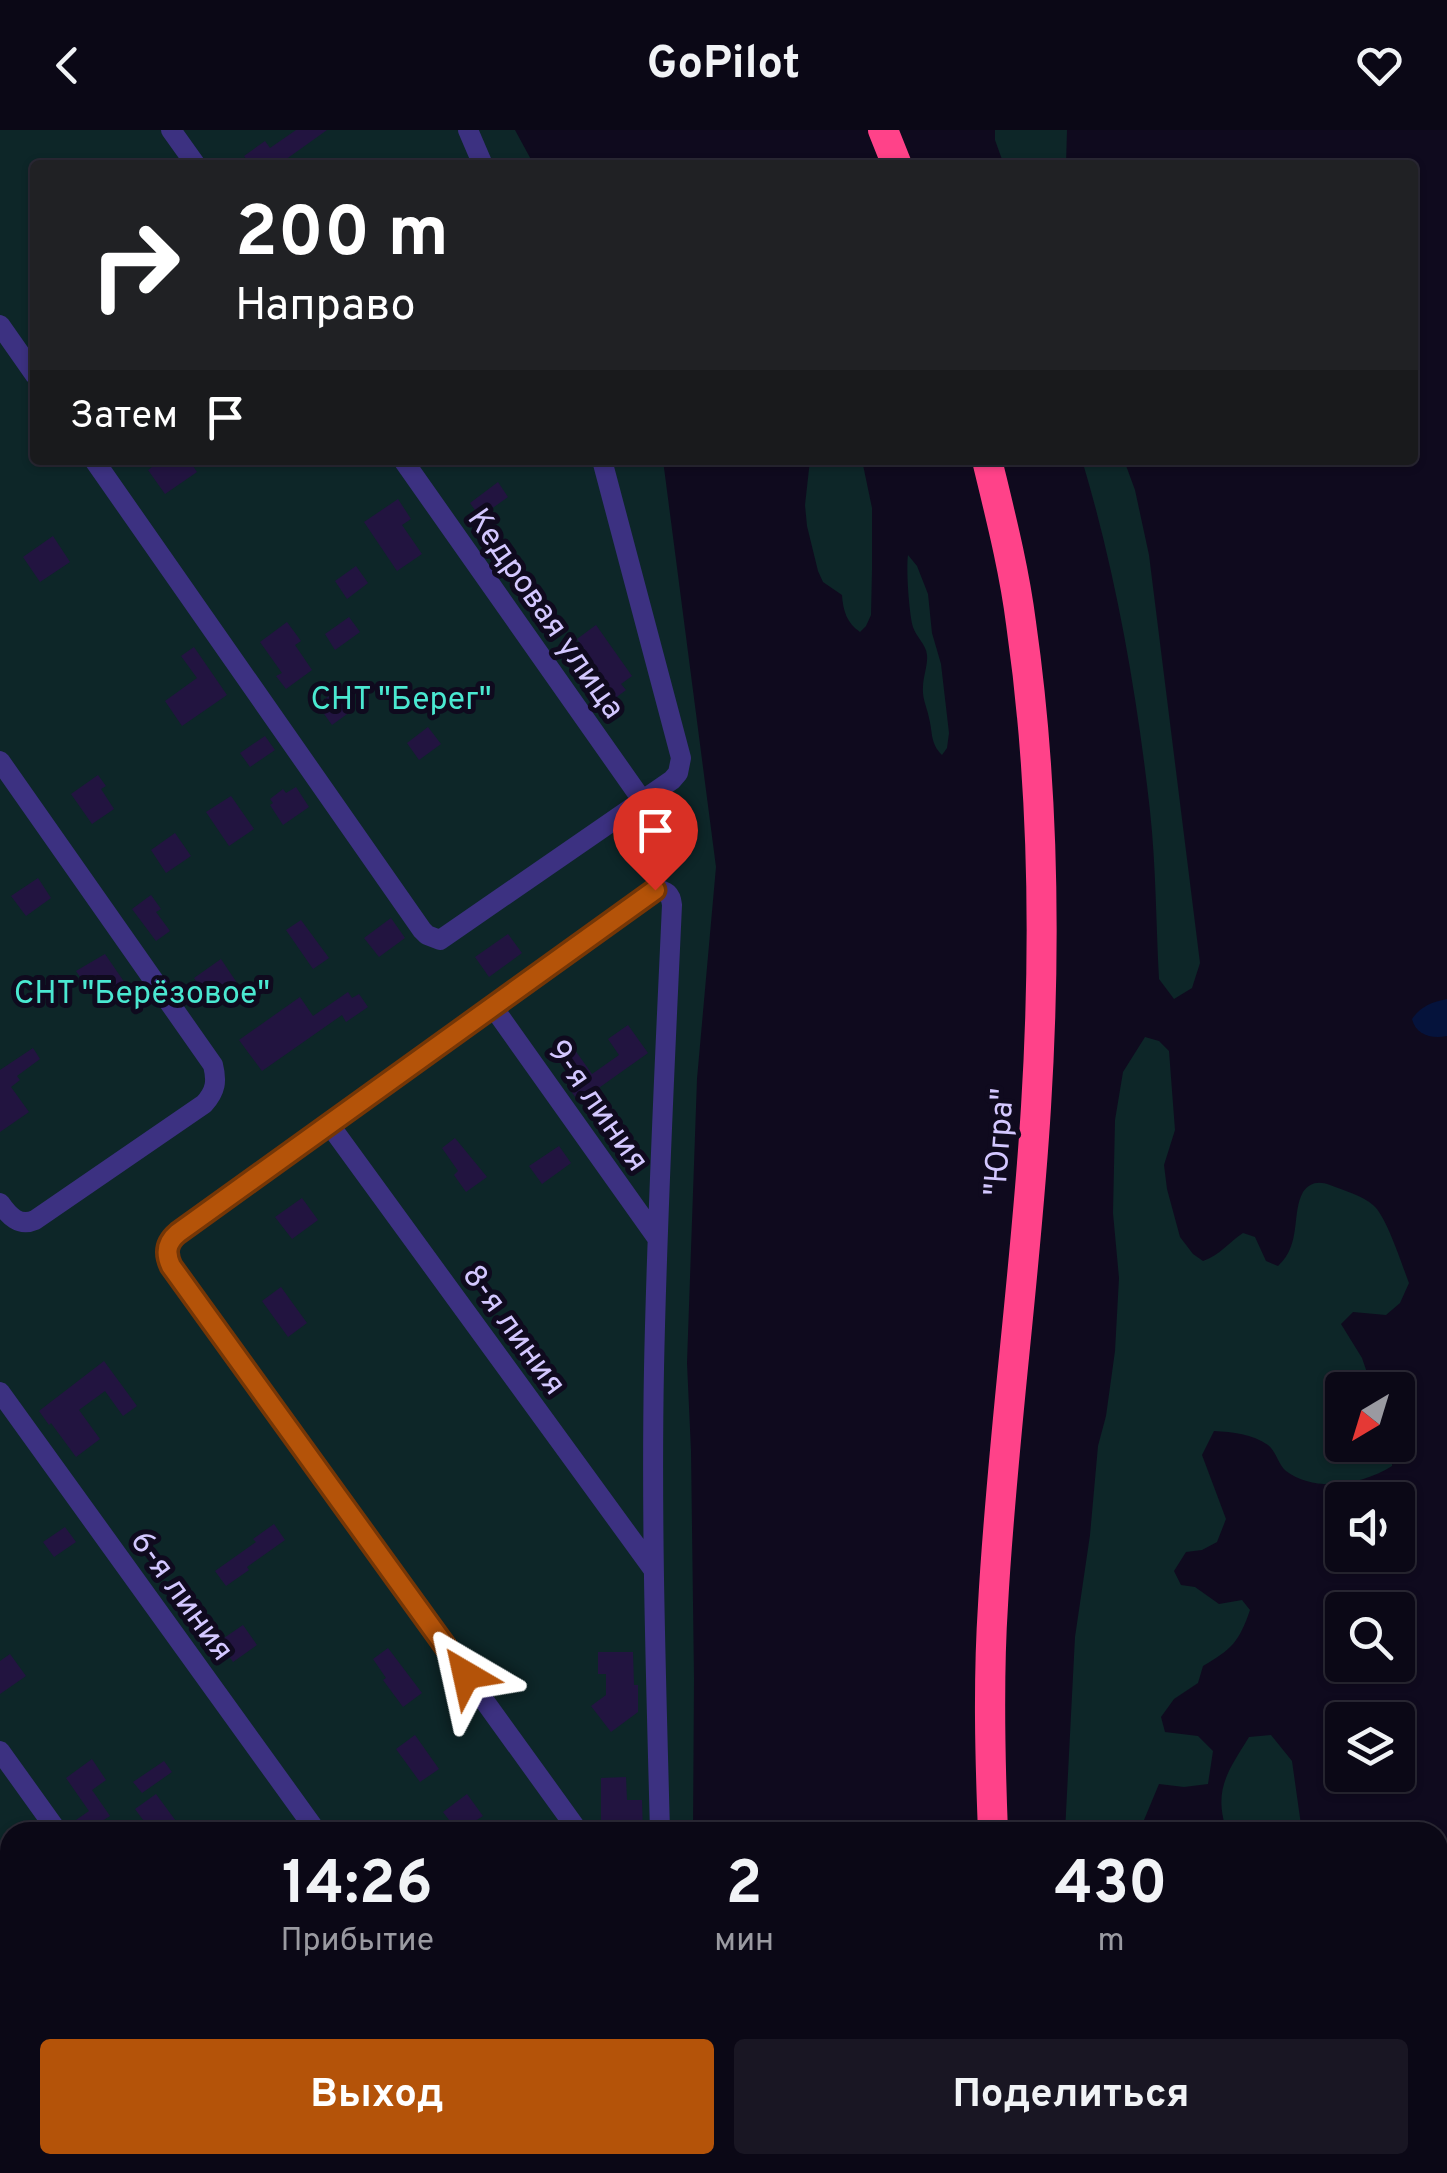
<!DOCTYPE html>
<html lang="ru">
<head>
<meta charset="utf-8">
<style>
  body { margin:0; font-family:Overpass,sans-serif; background:#191623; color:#f1f3f6; height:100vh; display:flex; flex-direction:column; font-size:38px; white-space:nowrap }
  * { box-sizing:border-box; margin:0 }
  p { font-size:32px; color:#9a9aa1 }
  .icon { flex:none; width:55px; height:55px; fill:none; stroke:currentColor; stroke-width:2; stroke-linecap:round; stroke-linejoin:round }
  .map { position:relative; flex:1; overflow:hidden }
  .side { position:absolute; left:0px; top:1692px; width:1448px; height:352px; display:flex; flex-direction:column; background:#0b0816; border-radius:30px 30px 0 0; box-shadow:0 2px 8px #0004,0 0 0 2px #2b2935 }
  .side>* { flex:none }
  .top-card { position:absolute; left:30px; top:30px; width:1388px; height:305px; border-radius:10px; box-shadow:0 2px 8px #0004,0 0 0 2px #2b2935; background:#202124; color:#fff; overflow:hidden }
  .needle { width:65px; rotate:218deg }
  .controls { position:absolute; left:1325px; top:1242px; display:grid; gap:20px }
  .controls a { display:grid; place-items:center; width:90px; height:90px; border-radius:10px; background:#0b0816; box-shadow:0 2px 8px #0004,0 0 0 2px #2b2935; font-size:50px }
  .pin { position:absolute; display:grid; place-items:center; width:85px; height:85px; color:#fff; margin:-102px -42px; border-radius:50% 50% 50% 0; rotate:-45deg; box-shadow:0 0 10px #0007 }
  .pin .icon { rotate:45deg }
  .me { position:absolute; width:110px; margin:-55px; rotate:324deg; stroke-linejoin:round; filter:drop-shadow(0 0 8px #0008) }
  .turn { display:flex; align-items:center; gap:35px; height:210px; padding:0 40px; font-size:45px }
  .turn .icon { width:130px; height:130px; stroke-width:2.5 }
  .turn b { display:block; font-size:70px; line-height:85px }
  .then { display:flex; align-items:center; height:95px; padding:0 40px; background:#0003; gap:20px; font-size:38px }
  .eta { display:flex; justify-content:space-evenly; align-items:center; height:170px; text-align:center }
  .eta b { font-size:60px; font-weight:700; line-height:70px }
  .button { display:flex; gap:20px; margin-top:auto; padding:20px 40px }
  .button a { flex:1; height:115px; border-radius:10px; background:#b45309; color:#fff; font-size:40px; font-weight:700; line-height:115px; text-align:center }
  .button a+a { background:#191623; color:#f1f3f6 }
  header { display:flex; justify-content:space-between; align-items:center; height:130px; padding:0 40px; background:#0b0816; font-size:45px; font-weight:700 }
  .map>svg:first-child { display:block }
  .green { fill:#0d2628 }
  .water { fill:#05133c }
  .building { fill:#221440 }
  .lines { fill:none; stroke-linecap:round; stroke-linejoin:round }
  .street { stroke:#3c3181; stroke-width:20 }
  .highway { stroke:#ff4289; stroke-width:30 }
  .route-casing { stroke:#753606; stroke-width:25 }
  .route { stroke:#b45309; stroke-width:18 }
  .labels { text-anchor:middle; stroke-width:10; stroke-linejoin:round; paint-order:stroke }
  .street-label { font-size:32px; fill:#d3c7ff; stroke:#0f0a1e }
  .park-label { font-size:32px; fill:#4ae8d1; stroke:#0f0a1e }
</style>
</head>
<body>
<header><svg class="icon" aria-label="back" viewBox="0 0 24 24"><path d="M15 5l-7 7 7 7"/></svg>GoPilot<svg class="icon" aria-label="heart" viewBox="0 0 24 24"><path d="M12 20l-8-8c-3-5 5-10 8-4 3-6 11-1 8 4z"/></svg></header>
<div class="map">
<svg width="1447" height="2043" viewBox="0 0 1447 2043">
  <rect width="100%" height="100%" fill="#0f0a1e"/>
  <path class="green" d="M0,0H515L534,35H35V330H663L716,737L697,949L687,1233L691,1321L694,1548L693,1702H10V2035H733L734,2043H0Z
    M995,0H1067L1066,35H1004L995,10Z
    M810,330H862L872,378V440L871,485L866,496L860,502C847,493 843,481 842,465L823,452L818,441L807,396L805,375Z
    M1082,330H1124L1135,360L1149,425L1200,833L1192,858L1174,869L1159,849C1156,793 1156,736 1150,681C1137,564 1116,443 1082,330Z
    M908,425L917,436L928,464L932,503L941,534L949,603L947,618L942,625C930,613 933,603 929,588C927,577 922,569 923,557C923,547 928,535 927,525C926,514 916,507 913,497C909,483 906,439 908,425Z
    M1145,907L1159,911L1169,921L1175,1000L1164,1035L1167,1059L1180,1107L1193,1124L1203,1131C1220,1125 1228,1113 1243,1103L1255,1107L1266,1131L1278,1136C1302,1114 1291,1084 1303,1062C1310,1052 1319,1051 1330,1055C1343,1060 1363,1066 1373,1075C1386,1085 1402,1135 1409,1153L1400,1173L1386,1185L1353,1182L1341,1194L1362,1228L1373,1260H1342V1315H1393L1392,1336C1362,1355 1315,1363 1286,1341C1278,1334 1276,1321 1268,1315C1252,1304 1233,1302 1214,1301L1202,1325L1226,1389L1217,1412L1202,1420L1186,1422L1174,1441L1181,1455L1195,1457L1219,1474L1242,1470L1250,1480C1239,1512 1232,1519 1203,1536L1198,1553L1174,1569L1161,1587L1165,1602L1198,1606L1213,1621L1208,1654L1184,1657L1159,1654L1139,1702H1065L1075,1507L1090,1405L1098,1316L1106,1286L1115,1221L1119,1148L1113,1083L1115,990L1123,942Z
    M1271,1605L1292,1631L1302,1702H1227C1213,1660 1227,1643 1249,1607Z"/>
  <path class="water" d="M1447,869V906C1431,909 1416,905 1412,889C1421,876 1432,872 1447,869Z"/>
  <path class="building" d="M296,0H327L278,35H251L244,26L265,11L270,18Z
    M162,330H189L197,342L165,364L148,340Z
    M498,352L508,367L480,387L470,373Z
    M398,369L411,389L402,395L422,424L397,441L364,392Z
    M53,406L70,432L40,452L23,427Z
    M356,436L368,453L347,469L335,451Z
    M349,487L360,502L335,520L325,504Z
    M287,492L301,511L295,515L312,540L286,559L276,546L282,543L260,512Z
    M596,495L632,546L621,554L626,560L614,569L609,561L604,564L581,532L589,526L577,509Z
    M194,517L227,565L182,596L165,571L197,548L181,526Z
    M340,559L354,579L332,595L317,574Z
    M428,597L441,614L419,630L407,613Z
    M265,606L275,620L250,637L240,623Z
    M98,645L106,656L101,659L114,679L92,694L71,664Z
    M296,657L309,677L283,695L270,675L273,673L270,669L283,659L286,663Z
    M231,666L254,699L229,716L206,682Z
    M175,703L191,726L166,743L151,720Z
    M38,748L51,768L26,786L11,766Z
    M151,765L161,779L156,782L170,801L156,811L132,779Z
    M391,788L405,808L379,827L364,808Z
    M301,790L329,828L313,839L286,800Z
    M508,804L522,823L489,847L475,827Z
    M105,824L129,859L116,868L102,847L87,857L76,841Z
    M221,829L241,859L215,878L194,848Z
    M348,862L352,868L359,864L368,877L346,892L342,885L262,941L239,910L300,867L313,886Z
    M628,895L648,923L579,972L570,960L577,955L557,926L572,916L592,944L619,925L608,909Z
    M33,918L40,929L17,946L20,950L11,957L29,982L0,1002V940Z
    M455,1008L487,1047L466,1062L454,1045L458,1041L442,1018Z
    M559,1016L571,1033L542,1054L529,1036Z
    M302,1068L318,1090L292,1109L275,1087Z
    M281,1157L307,1193L288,1207L262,1171Z
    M104,1231L137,1276L123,1286L105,1261L79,1280L100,1309L76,1327L51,1293L49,1295L39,1281Z
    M274,1394L285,1410L247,1437L249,1440L226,1456L215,1441L256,1412L253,1409Z
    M65,1397L76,1412L54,1427L43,1412Z
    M243,1495L257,1515L233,1532L218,1512Z
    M388,1518L422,1563L403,1577L383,1550L386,1548L373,1529Z
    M598,1522H633L634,1555H638V1582L611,1602L591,1576L606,1565V1544H598Z
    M10,1524L26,1546L0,1564V1531Z
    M415,1605L439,1639L420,1652L396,1619Z
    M92,1629L106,1650L92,1660L110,1686L85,1702L76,1690L89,1681L66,1648Z
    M164,1631L172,1642L142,1663L133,1652Z
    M626,1647L627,1670H642L643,1702H624V1694L601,1695V1648Z
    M156,1664L184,1702H152L135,1679Z
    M467,1664L483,1686L458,1702L443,1682Z"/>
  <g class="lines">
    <path class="street" d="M171,0L196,35
      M468,0L483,35
      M0,195L35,245
      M94,330L422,800L427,805L440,810L672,650L678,643L681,628L602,330
      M403,330L642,670
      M0,631L213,935C217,951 216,961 204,974L35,1090C19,1097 9,1086 0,1073
      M493,877L657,1108
      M329,994L653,1439
      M0,1262L317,1702
      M0,1621L58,1702
      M579,1702L171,1136C165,1123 166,1113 178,1103L655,760C666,760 671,764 672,775C665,929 657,1084 654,1239C651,1393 656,1548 660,1702
      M0,1979L10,1992
      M41,2035L47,2043
      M298,2035L303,2043
      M556,2035L562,2043
      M256,2043L267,2035
      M667,2043L678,2035"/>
    <path class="highway" d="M883,0L897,35
      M987,330C1000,384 1014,438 1021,493C1044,653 1046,816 1036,977C1026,1143 1002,1309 993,1475C988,1551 990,1627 993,1702
      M1030,2035L1031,2043"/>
  </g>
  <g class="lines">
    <defs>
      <path id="route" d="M466,1545L171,1136C165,1123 166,1113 178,1103L655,760"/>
    </defs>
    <use href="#route" class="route-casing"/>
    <use href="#route" class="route"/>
  </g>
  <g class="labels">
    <g class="street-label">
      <text transform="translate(547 483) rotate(55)" y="11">Кедровая улица</text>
      <text transform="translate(599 975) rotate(55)" y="11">9-я линия</text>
      <text transform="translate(998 1012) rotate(-86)" y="11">"Югра"</text>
      <text transform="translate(515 1199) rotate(54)" y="11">8-я линия</text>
      <text transform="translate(183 1465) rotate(54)" y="11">6-я линия</text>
    </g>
    <g class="park-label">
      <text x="401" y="579">СНТ "Берег"</text>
      <text x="142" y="873">СНТ "Берёзовое"</text>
    </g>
  </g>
</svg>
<div class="controls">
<a><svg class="needle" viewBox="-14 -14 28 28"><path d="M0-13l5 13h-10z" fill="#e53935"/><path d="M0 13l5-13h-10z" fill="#9a9aa1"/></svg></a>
<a><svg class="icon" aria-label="sound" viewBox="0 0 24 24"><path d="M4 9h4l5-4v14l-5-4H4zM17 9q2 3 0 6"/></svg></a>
<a><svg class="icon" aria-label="search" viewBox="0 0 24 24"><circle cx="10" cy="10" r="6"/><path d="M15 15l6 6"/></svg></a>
<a><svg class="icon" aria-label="layers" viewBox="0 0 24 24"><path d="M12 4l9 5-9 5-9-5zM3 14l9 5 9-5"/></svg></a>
</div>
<div class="pin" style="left:655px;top:760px;background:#d93025"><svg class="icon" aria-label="arrive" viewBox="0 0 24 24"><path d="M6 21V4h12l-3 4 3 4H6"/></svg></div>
<svg class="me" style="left:466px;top:1545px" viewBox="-20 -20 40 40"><path d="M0-17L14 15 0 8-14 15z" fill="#b45309" stroke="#fff" stroke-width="4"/></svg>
<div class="top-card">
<div class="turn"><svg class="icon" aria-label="right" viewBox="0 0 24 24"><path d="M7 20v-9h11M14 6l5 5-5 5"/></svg><div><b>200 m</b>Направо</div></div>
<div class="then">Затем<svg class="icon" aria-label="arrive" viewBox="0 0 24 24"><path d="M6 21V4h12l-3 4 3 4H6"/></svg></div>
</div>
<section class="side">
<div class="eta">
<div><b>14:26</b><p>Прибытие</p></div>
<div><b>2</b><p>мин</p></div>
<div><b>430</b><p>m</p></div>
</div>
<div class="button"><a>Выход</a><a>Поделиться</a></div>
</section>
</div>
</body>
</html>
